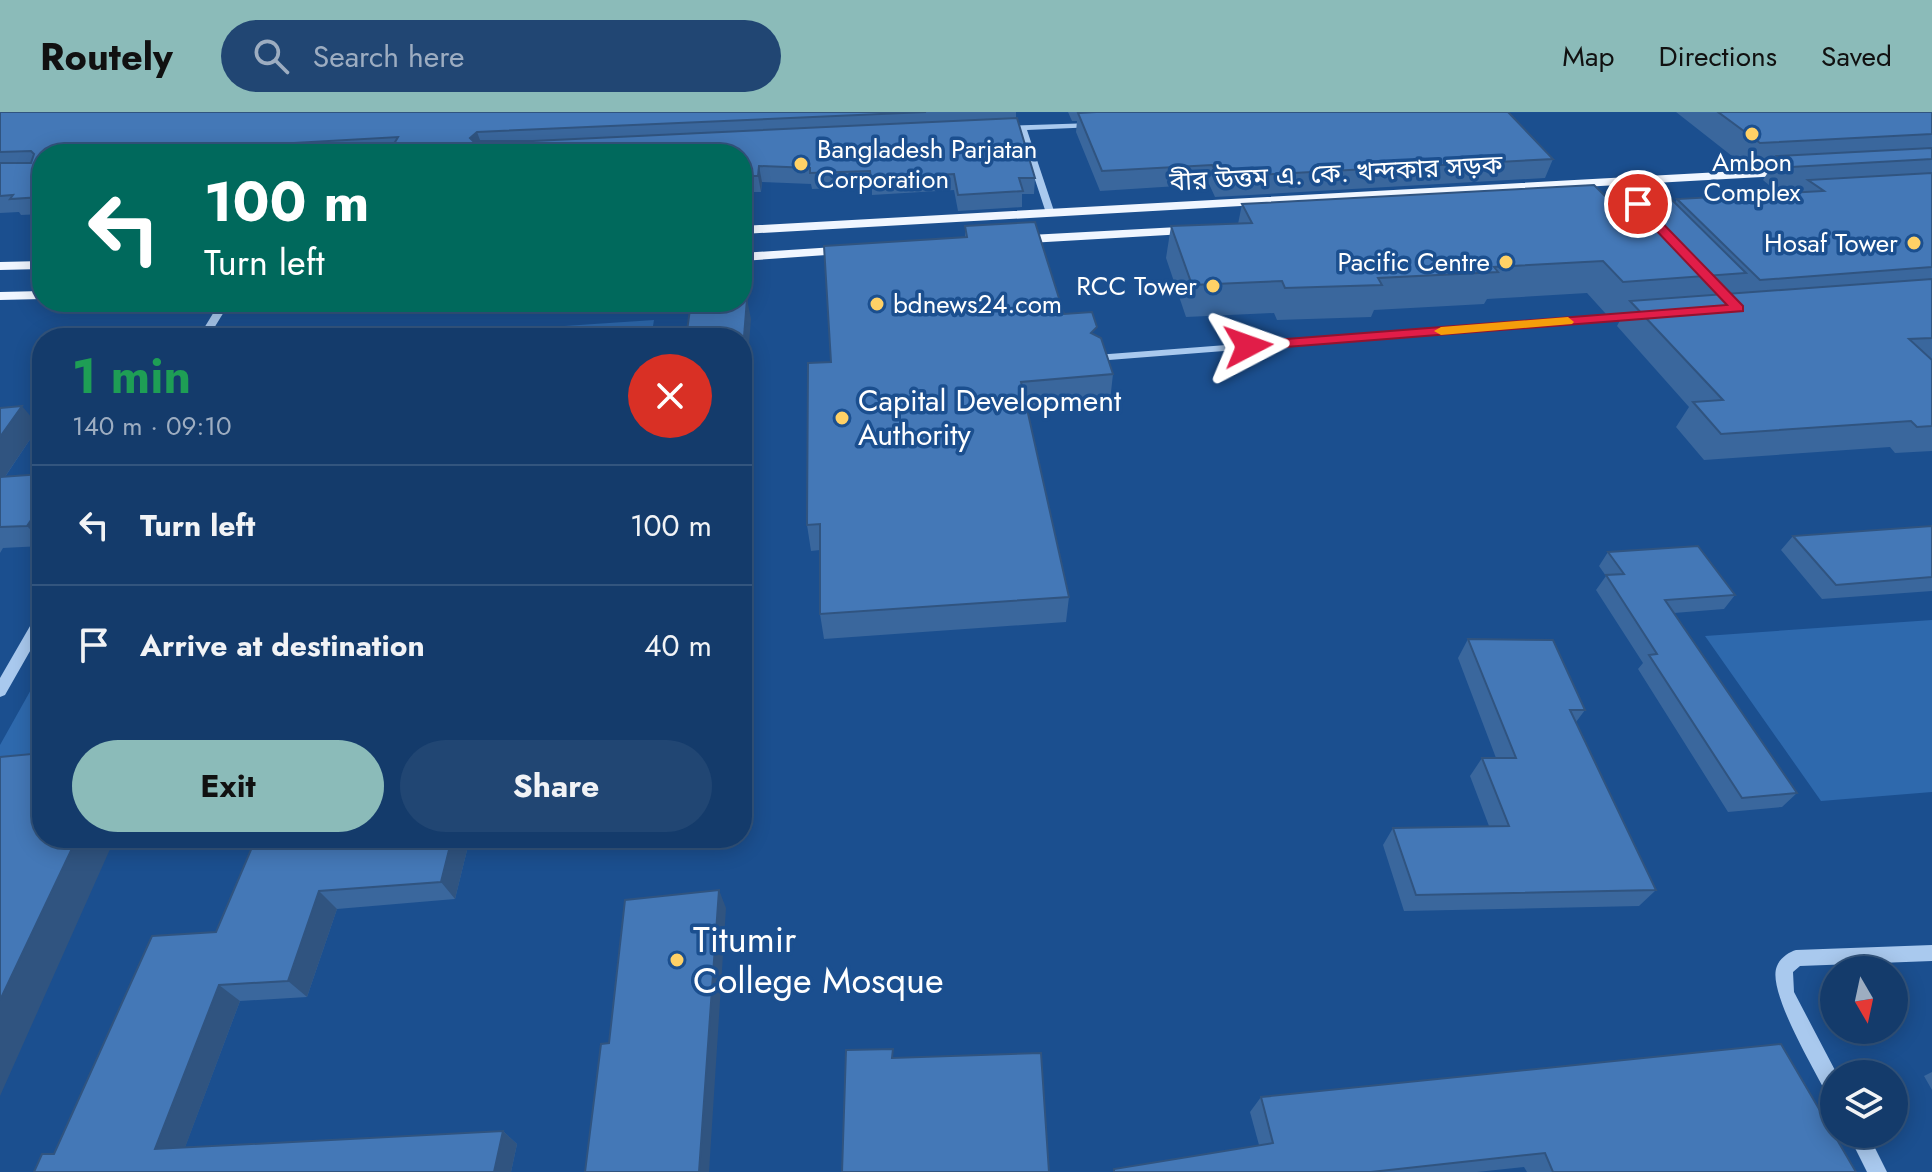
<!DOCTYPE html>
<html lang="en">
<head>
<meta charset="utf-8">
<style>
  body { margin:0; font-family:Jost,"Noto Sans Bengali",sans-serif; background:#214673; color:#f1f3f6; height:100vh; display:flex; flex-direction:column; font-size:30px; white-space:nowrap }
  * { box-sizing:border-box; margin:0 }
  p { font-size:26px; color:#9dadc1 }
  .icon { flex:none; width:44px; height:44px; fill:none; stroke:currentColor; stroke-width:2; stroke-linecap:round; stroke-linejoin:round }
  .map { position:relative; flex:1; overflow:hidden }
  .drawer { position:absolute; left:32px; top:216px; width:720px; height:520px; display:flex; flex-direction:column; background:#143b6b; border-radius:32px; box-shadow:0 4px 20px #0003,0 0 0 2px #33557e }
  .drawer>* { flex:none }
  .guide { position:absolute; left:32px; top:32px; width:720px; height:168px; border-radius:32px; box-shadow:0 4px 20px #0003,0 0 0 2px #33557e; background:#00695c; color:#fff; overflow:hidden }
  .needle { width:52px; rotate:171deg }
  .controls { position:absolute; left:1820px; top:844px; display:grid; gap:16px }
  .controls a { display:grid; place-items:center; width:88px; height:88px; border-radius:50%; background:#143b6b; box-shadow:0 4px 20px #0003,0 0 0 2px #33557e; font-size:40px }
  .pin { position:absolute; display:grid; place-items:center; width:68px; height:68px; color:#fff; margin:-34px; border:4px solid #fff; border-radius:50%; box-shadow:0 2px 8px #0007 }
  .me { position:absolute; width:88px; margin:-44px; rotate:86deg; stroke-linejoin:round; filter:drop-shadow(0 0 6px #0008) }
  .turn { display:flex; align-items:center; gap:28px; height:168px; padding:0 40px; font-size:36px }
  .turn .icon { width:104px; height:104px; stroke-width:2.5 }
  .turn b { display:block; font-size:56px; line-height:68px }
  .round { display:grid; place-items:center; flex:none; width:84px; height:84px; border-radius:42px; background:#214673 }
  .overview { display:flex; align-items:center; justify-content:space-between; height:136px; padding:0 40px }
  h1 { font-size:48px; font-weight:700; line-height:60px; color:#1e9e55 }
  .action { display:flex; gap:16px; margin-top:auto; padding:16px 40px }
  .action a { flex:1; height:92px; border-radius:48px; background:#8bbbb9; color:#111; font-size:32px; font-weight:700; line-height:92px; text-align:center }
  .action a+a { background:#214673; color:#f1f3f6 }
  ul { padding:0; list-style:none }
  li { display:flex; align-items:center; gap:24px; height:120px; padding:0 40px; border-top:2px solid #33557e }
  li div { flex:1 }
  li b { display:block; font-size:30px }
  li em { font-style:normal }
  header { display:flex; align-items:center; gap:48px; box-sizing:border-box; height:112px; padding:0 40px; background:#8bbbb9; color:#111 }
  header strong { font-size:38px }
  nav { display:flex; gap:44px; margin-inline-start:auto; font-size:28px }
  .search { width:560px; height:72px; background:#214673; display:flex; align-items:center; gap:20px; box-sizing:border-box; padding:0 28px; border-radius:44px; color:#9dadc1; font-size:30px }
  .map>svg:first-child { display:block }
  .green { fill:#2e69ad }
  .lines { fill:none; stroke-linecap:round; stroke-linejoin:round }
  .minor { fill:#a9c9ee; fill-rule:evenodd }
  .major { fill:#f0f6ff; fill-rule:evenodd }
  .wall { fill:#3a679d }
  .shaded-wall { fill:#305480 }
  .building { fill:#4478b7; stroke:#305480; stroke-width:2 }
  .route { fill:#e11d48; stroke:#92132f; stroke-width:2 }
  .slow { fill:#f59e0b }
  .poi-dot { fill:#ffd166; stroke:#1b4f8f; stroke-width:3 }
  .labels { text-anchor:middle; stroke-width:7; stroke-linejoin:round; paint-order:stroke }
  .far-poi-label { font-size:26px; fill:#fff; stroke:#1b4f8f; text-anchor:end }
  .far-street-label { font-size:26px; fill:#fff; stroke:#1b4f8f }
  .poi-label { font-size:30px; fill:#fff; stroke:#1b4f8f; text-anchor:start }
  .near-poi-label { font-size:36px; fill:#fff; stroke:#1b4f8f; text-anchor:start }
</style>
</head>
<body>
<header>
<strong>Routely</strong>
<div class="search"><svg class="icon" aria-label="search" viewBox="0 0 24 24"><circle cx="10" cy="10" r="6"/><path d="M15 15l6 6"/></svg>Search here</div>
<nav><a>Map</a><a>Directions</a><a>Saved</a></nav>
</header>
<div class="map">
<svg width="1932" height="1060" viewBox="0 0 1932 1060">
  <rect width="100%" height="100%" fill="#1b4f8f"/>
  <path class="green" d="M654,208L651,226H383Z
    M1932,508V680L1821,689L1705,524Z
    M42,558V654L0,658V633Z"/>
  <g class="lines">
    <path class="minor" d="M1093,11H1096V15L1027,18L1055,102L1047,104L1019,19L1002,20L998,17L1002,14Z
      M220,190H230L208,226H198Z
      M1640,201L1644,202V206L1096,249L1091,246L1096,243Z
      M42,501V518L5,583L0,585V566L37,502Z
      M1932,833V849L1800,854L1793,860L1794,880L1837,962H1834V985L1827,983C1815,958 1766,878 1777,854C1780,846 1789,840 1796,838Z
      M1848,1022H1868L1887,1060H1867Z"/>
    <path class="major" d="M1792,56L1796,57V63L742,122V114Z
      M1197,114L1204,118L1202,121L1013,132L1006,128L1013,124Z
      M850,134L857,138L855,141L742,149V141Z
      M42,149V157L0,158V150Z
      M42,179V187L0,188V180Z"/>
  </g>
  <path class="wall" d="M0,0H1016V7L1035,66L1034,82H1022V95L958,99L954,78L872,83V75L812,77L811,72L762,70L761,80H742V42H42V102L21,103L19,100L0,101Z
    M1068,0H1508L1553,47L1545,66L1215,85L1209,72L1100,79L1076,20L1077,9H1072Z
    M1676,0H1932V339L1895,341L1890,335L1704,348L1676,315L1689,295L1617,214L1624,201L1606,202L1587,181L1487,187L1484,192L1374,198L1371,205L1277,208L1274,201L1186,205L1166,146L1171,114L1238,112L1242,92L1605,84L1675,91L1677,87L1800,80L1802,77L1776,79L1763,68L1772,54L1746,55Z
    M965,114L1064,202L1096,224L1113,262L1110,289L1027,295L1069,485L1066,510L824,527L820,502V438L811,439L807,413L965,125Z
    M0,296L39,314L5,365L42,362V434L3,436L0,441Z
    M1932,414V479L1822,487L1781,438L1793,424Z
    M1608,440L1735,483L1724,497L1674,501L1797,681L1782,695L1728,700L1638,557L1643,551L1596,478L1606,464L1599,454Z
    M1468,527L1585,598L1576,610L1656,778L1639,794L1404,799L1383,733L1393,716L1489,714L1470,664L1482,646H1496L1458,546Z
    M227,726H470L455,787L337,797L307,885L240,889L185,1035L503,1019L517,1032L511,1060H34L54,1042L216,820L253,732L235,734Z
    M1932,960V978L1924,964Z
    M1261,985L1856,1060H1527L1524,1055L1477,1060H1113L1114,1057L1259,1033L1250,1000Z"/>
  <path class="shaded-wall" d="M477,20L483,36L476,42L470,26Z
    M221,35L224,42H216Z
    M759,54L762,70L761,80L758,64Z
    M747,187L751,207L742,321V250Z
    M22,294L39,314L0,372V325Z
    M42,392V430L27,414Z
    M77,726H115L0,984V888Z
    M452,726H470L455,787L441,770Z
    M719,778L726,796L709,1060H699Z
    M319,779L337,797L307,885L288,869Z
    M219,873L240,889L180,1049L155,1037Z
    M503,1019L517,1032L511,1060H494Z"/>
  <path class="building" d="M0,0H926L477,20L470,26L473,29H533L1017,6L1035,66H1019L1023,79L958,83L954,62L871,67L870,59L810,61V56L759,54L758,64H742V42H388L398,25L221,35L216,42H42V85L10,87L13,83L0,84V51H31L34,42L31,39L0,40Z
    M1096,0H1508L1553,47L1219,65L1212,53L1102,59L1078,1Z
    M1718,0H1932V22L1760,31Z
    M1932,36V47L1791,55L1777,44Z
    M1932,61V155L1760,168L1677,87L1824,79L1808,68Z
    M1594,73L1605,84L1665,81L1746,161L1623,170L1603,149L1494,155L1498,160L1378,166L1382,173L1285,176L1282,169L1192,173L1171,114L1252,111L1242,92Z
    M1035,110L1064,202L1092,200L1097,215L1091,221L1101,226L1113,262L1021,270L1069,485L820,502V412L807,413L808,251L831,250L824,134L967,125L965,114Z
    M1932,167V226L1909,227L1932,248V314L1917,315L1911,309L1721,322L1693,290L1723,288L1630,189Z
    M742,187H747L742,250V226H686L691,190H742Z
    M22,294L0,325V296Z
    M42,362V392L27,414L0,415V365Z
    M1932,414V465L1836,473L1793,424Z
    M1698,434L1735,483L1665,488L1797,681L1742,686L1649,543L1657,542L1606,463L1624,462L1608,440Z
    M1468,527L1553,528L1585,598H1570L1656,778L1416,783L1393,716L1509,714L1482,646H1516Z
    M42,641V726H77L0,888V645Z
    M256,726H452L441,770L319,779L288,869L219,873L155,1037L503,1019L494,1060H34L42,1042H54L152,824L216,820Z
    M719,778L699,1060H585L601,932L609,931L625,788Z
    M1781,932L1856,1060H1553L1545,1041L1371,1060H1114V1057L1273,1031L1261,985Z
    M893,937L892,946L1041,941L1049,1060H842L846,938Z"/>
  <path class="route" d="M1634,90H1642L1743,194V199L1248,238L1241,234L1248,230L1727,193L1634,95Z"/>
  <path class="slow" d="M1568,205L1574,210L1572,212L1441,223L1434,219L1441,215Z"/>
  <g class="poi-dot">
    <circle cx="1752" cy="22" r="8"/>
    <circle cx="801" cy="52" r="8"/>
    <circle cx="1914" cy="131" r="8"/>
    <circle cx="1506" cy="150" r="8"/>
    <circle cx="1213" cy="174" r="8"/>
    <circle cx="877" cy="192" r="8"/>
    <circle cx="842" cy="306" r="8"/>
    <circle cx="677" cy="848" r="8"/>
  </g>
  <g class="labels">
    <g class="far-poi-label">
      <text x="817" y="46" text-anchor="start">Bangladesh Parjatan<tspan x="817" dy="30">Corporation</tspan></text>
      <text x="1752" y="59" text-anchor="middle">Ambon<tspan x="1752" dy="30">Complex</tspan></text>
      <text x="1898" y="140">Hosaf Tower</text>
      <text x="1490" y="159">Pacific Centre</text>
      <text x="1197" y="183">RCC Tower</text>
      <text x="893" y="201" text-anchor="start">bdnews24.com</text>
    </g>
    <g class="far-street-label">
      <text transform="translate(1336 61) rotate(-3)" y="9">বীর উত্তম এ. কে. খন্দকার সড়ক</text>
    </g>
    <g class="poi-label">
      <text x="858" y="299">Capital Development<tspan x="858" dy="34">Authority</tspan></text>
    </g>
    <g class="near-poi-label">
      <text x="693" y="840">Titumir<tspan x="693" dy="41">College Mosque</tspan></text>
    </g>
  </g>
</svg>
<div class="controls">
<a><svg class="needle" viewBox="-14 -14 28 28"><path d="M0-13l5 13h-10z" fill="#e53935"/><path d="M0 13l5-13h-10z" fill="#9dadc1"/></svg></a>
<a><svg class="icon" aria-label="layers" viewBox="0 0 24 24"><path d="M12 4l9 5-9 5-9-5zM3 14l9 5 9-5"/></svg></a>
</div>
<div class="pin" style="left:1638px;top:92px;background:#d93025"><svg class="icon" aria-label="arrive" viewBox="0 0 24 24"><path d="M6 21V4h12l-3 4 3 4H6"/></svg></div>
<svg class="me" style="left:1248px;top:234px" viewBox="-20 -20 40 40"><path d="M0-17L14 15 0 8-14 15z" fill="#e11d48" stroke="#fff" stroke-width="4"/></svg>
<div class="guide">
<div class="turn"><svg class="icon" aria-label="left" viewBox="0 0 24 24"><path d="M17 20v-9H6M10 6l-5 5 5 5"/></svg><div><b>100 m</b>Turn left</div></div>
</div>
<section class="drawer">
<div class="overview"><div><h1>1 min</h1><p>140 m · 09:10</p></div><a class="round" style="background:#d93025;color:#fff"><svg class="icon" aria-label="close" viewBox="0 0 24 24"><path d="M6 6l12 12M18 6L6 18"/></svg></a></div>
<ul>
<li><svg class="icon" aria-label="left" viewBox="0 0 24 24"><path d="M17 20v-9H6M10 6l-5 5 5 5"/></svg><div><b>Turn left</b></div><em>100 m</em></li>
<li><svg class="icon" aria-label="arrive" viewBox="0 0 24 24"><path d="M6 21V4h12l-3 4 3 4H6"/></svg><div><b>Arrive at destination</b></div><em>40 m</em></li>
</ul>
<div class="action"><a>Exit</a><a>Share</a></div>
</section>
</div>
</body>
</html>
